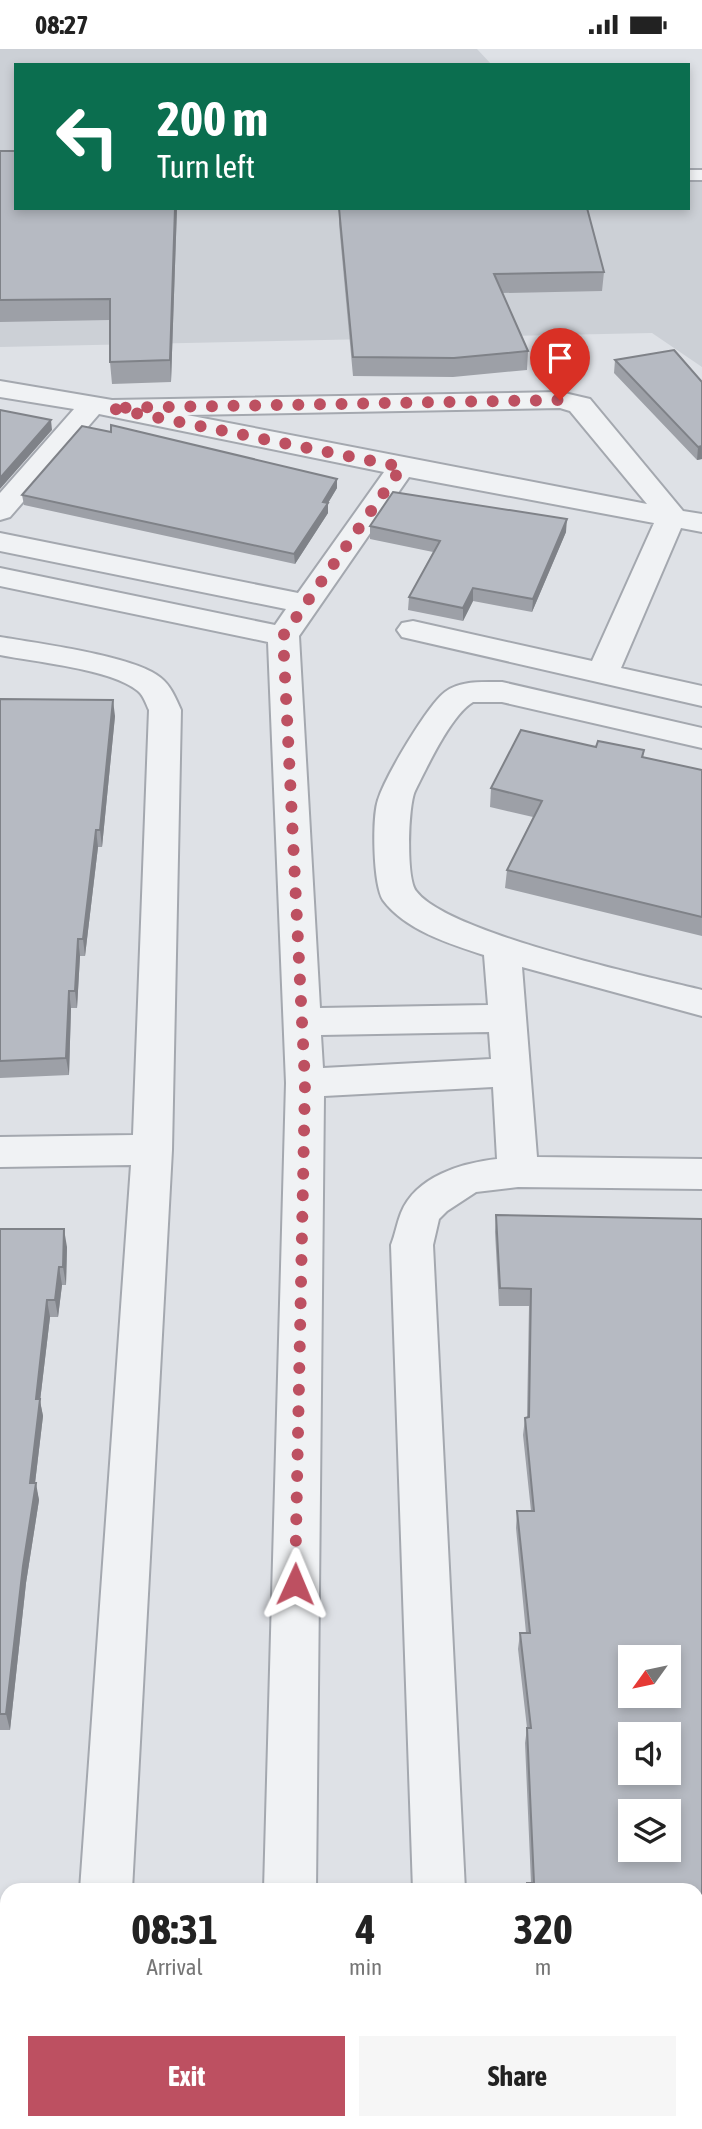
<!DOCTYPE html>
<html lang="en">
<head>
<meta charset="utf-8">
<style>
  body { margin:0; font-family:"Asap Condensed",sans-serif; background:#f6f6f6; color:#222; height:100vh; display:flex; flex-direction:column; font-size:26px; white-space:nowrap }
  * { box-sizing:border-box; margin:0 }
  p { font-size:23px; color:#767676 }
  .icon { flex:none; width:38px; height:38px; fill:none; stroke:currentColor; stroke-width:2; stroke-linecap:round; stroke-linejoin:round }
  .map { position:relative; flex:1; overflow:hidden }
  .sheet { position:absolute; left:0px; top:1834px; width:704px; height:247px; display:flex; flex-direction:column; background:#fff; border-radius:21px 21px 0 0; box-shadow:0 4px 10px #0003 }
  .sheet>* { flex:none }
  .guide { position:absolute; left:14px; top:14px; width:676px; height:147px; border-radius:0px; box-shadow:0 4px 10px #0003; background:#0b6e4f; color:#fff; overflow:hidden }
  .needle { width:46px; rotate:237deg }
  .fabs { position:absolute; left:618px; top:1596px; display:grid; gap:14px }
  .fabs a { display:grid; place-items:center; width:63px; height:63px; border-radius:0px; background:#fff; box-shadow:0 4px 10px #0003; font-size:35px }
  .pin { position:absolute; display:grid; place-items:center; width:60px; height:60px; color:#fff; margin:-72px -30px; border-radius:50% 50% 50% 0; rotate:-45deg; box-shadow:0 0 7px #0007 }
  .pin .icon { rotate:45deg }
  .me { position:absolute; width:77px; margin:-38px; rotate:1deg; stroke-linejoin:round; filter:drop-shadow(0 0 5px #0008) }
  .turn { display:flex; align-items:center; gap:24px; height:147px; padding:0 28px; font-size:32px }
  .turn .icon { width:91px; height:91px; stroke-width:2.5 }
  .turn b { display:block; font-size:49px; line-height:60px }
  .eta { display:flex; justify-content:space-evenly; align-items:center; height:119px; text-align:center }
  .eta b { font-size:42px; font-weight:700; line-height:49px }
  .action { display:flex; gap:14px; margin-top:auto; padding:14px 28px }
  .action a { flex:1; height:80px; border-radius:0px; background:#bd5061; color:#fff; font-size:28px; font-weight:700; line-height:80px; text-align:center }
  .action a+a { background:#f6f6f6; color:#222 }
  .status { display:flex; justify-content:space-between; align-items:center; height:49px; padding:0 35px; background:#fff; direction:ltr }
  .status svg { height:19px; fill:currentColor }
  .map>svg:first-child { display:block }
  .built { fill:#ccd0d6 }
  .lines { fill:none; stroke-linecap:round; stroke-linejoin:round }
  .service-casing { stroke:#a4a8af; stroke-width:4 }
  .minor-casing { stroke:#a4a8af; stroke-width:4 }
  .service { fill:#f0f2f4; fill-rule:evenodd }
  .minor { fill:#f0f2f4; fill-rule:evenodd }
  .wall { fill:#9da0a7 }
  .shaded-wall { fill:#7f8288 }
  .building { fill:#b6bac2; stroke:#7f8288; stroke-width:2; fill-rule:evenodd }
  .route { stroke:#bd5061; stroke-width:12; stroke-dasharray:0 21.6 }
</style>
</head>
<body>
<div class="status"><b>08:27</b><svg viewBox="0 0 49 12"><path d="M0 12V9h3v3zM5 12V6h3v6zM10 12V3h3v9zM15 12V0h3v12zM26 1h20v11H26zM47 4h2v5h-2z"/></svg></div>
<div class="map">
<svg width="702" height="2080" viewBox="0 0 702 2080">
  <rect width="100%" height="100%" fill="#dee1e6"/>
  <path class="built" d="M0,0H477L492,16H16V159H688V128L702,127V318L652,284L0,298Z"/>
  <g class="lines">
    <defs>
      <path id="service" d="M688,121H702V131H688Z"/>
      <path id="minor" d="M0,332L112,351L560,343L590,350L683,462L702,465V483L681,479L621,619L702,637V657L402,588L397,581L402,574L413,572L592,612L654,474L409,428L299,587L320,959L488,956L484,906C450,895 405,881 383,851C373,835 372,769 378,751C385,728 427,657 445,643C460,631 484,633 502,633L702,679V699L502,653H473C451,666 427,718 415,742C408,757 406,829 416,842C447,884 645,927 702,941V967L522,918L537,1108L702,1110V1140L518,1138L476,1143L447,1162L439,1170L433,1196L465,1841H413L391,1196C395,1186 397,1174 401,1164C416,1127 462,1114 497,1110L493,1038L324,1047L316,1841H264L286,1034L268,593L0,537V519L275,576L286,560L0,502V484L298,544L384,423L99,365L10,468L0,471V444L74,360L0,348ZM560,359L570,362L647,455L187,366ZM489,983L491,1010L323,1019L321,986Z
        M0,588C36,594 136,607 161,629C171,637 176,650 181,661L172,1101L132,1841H80L131,1116L0,1118V1088L133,1086L149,661C146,655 144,647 138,642C112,620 35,613 0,606Z
        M64,2074H118L119,2080H63Z
        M258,2074H312L313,2080H257Z
        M425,2074H480L482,2080H426Z"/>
    </defs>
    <use href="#service" class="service-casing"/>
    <use href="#minor" class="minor-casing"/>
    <use href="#service" class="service"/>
    <use href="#minor" class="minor"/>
  </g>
  <path class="wall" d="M0,102L177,159L171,333L112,335L110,313V271L0,273Z
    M339,159L604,223L602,242L502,244L528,302L527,321L453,328L353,327L339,175Z
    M674,301L702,410L697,411L614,324L615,311Z
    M337,430V439L328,454V464L295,515L24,456L22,446Z
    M370,477L566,483L532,563L473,552L463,572L408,561L409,548L433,503L370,490Z
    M0,650L115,667L102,798H98L85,907H80L77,959H71L69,1026L0,1029Z
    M596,698L644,701L643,708L702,721V887L505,839L507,821L533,768L490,758L491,739Z
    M496,1166L702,1170V2080H552L551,2074H696L531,1834L525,1694L527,1679L518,1600L520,1584H526L516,1479L517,1462H531L523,1386L525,1369L527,1368L529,1257H499L495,1183Z
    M0,1180L67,1198L66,1236H62L58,1268H50L40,1352L43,1367L35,1434L39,1451L26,1534L10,1681H0Z"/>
  <path class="shaded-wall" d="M175,159H177L171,333L170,311Z
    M51,371L52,381L0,440V429Z
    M702,397V410L697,411L698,398Z
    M337,430V439L328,454V464L295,515L294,505L323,453Z
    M567,470L566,483L532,563L533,550Z
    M473,539V552L463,572V559Z
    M113,651L115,667L102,798L100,781Z
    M96,781L98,798L85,907L83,890Z
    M78,890L80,907L77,959L75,942Z
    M69,942L71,959L69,1026L66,1009Z
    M64,1180L67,1198L66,1236L63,1218Z
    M59,1218L62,1236L58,1268L55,1251Z
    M47,1251L50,1268L40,1352L43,1367L33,1451L30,1434L36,1350Z
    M36,1434L39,1451L26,1534L10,1681L6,1665L23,1517Z"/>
  <path class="building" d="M0,102H16V159H175L170,311L110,313V250L0,251Z
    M339,159H587L604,223L494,225L528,302L454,309L353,308Z
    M674,301L702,333V397L698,398L615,311Z
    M0,361L51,371L0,429Z
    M111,376L337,430L323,453L328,454L294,505L22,446L82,377L111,383Z
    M393,443L567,470L533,550L473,539L463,559L409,548L440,492L370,477Z
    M0,650L113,651L100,781H96L83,890H78L75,942H69L66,1009L0,1012Z
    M521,681L596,698L598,692L644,701L642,708L702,721V868L507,821L542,752L491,739Z
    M496,1166L702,1170V2080H555L554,2074H696V1841H527V1834H534L527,1679H531L520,1584H530L517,1462H534L525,1369L529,1368L531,1240L500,1239ZM630,1608H668V1647H630ZM630,1685H668V1724H630ZM630,1762H668V1801H630Z
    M0,1180H64L63,1218H59L55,1251H47L36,1350H40L30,1434H36L23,1517L6,1665H0Z"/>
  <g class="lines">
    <path class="route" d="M295,1535L305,1034L283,587L402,418L110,359L560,351"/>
  </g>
</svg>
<div class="fabs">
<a><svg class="needle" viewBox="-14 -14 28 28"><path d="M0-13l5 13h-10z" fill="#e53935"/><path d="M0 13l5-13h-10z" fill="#767676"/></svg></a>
<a><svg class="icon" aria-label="sound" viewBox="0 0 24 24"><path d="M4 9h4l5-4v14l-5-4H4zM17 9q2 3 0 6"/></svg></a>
<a><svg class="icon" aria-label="layers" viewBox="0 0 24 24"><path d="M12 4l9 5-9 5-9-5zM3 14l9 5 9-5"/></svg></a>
</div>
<div class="pin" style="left:560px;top:351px;background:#d93025"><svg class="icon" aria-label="arrive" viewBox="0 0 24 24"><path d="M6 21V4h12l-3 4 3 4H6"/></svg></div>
<svg class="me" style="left:295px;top:1535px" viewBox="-20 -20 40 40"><path d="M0-17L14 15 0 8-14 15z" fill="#bd5061" stroke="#fff" stroke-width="4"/></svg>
<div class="guide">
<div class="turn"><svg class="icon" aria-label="left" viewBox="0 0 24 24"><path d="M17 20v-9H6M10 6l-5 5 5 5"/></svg><div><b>200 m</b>Turn left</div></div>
</div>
<section class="sheet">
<div class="eta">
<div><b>08:31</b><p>Arrival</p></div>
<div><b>4</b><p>min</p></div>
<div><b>320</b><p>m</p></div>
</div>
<div class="action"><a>Exit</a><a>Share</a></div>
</section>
</div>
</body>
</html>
